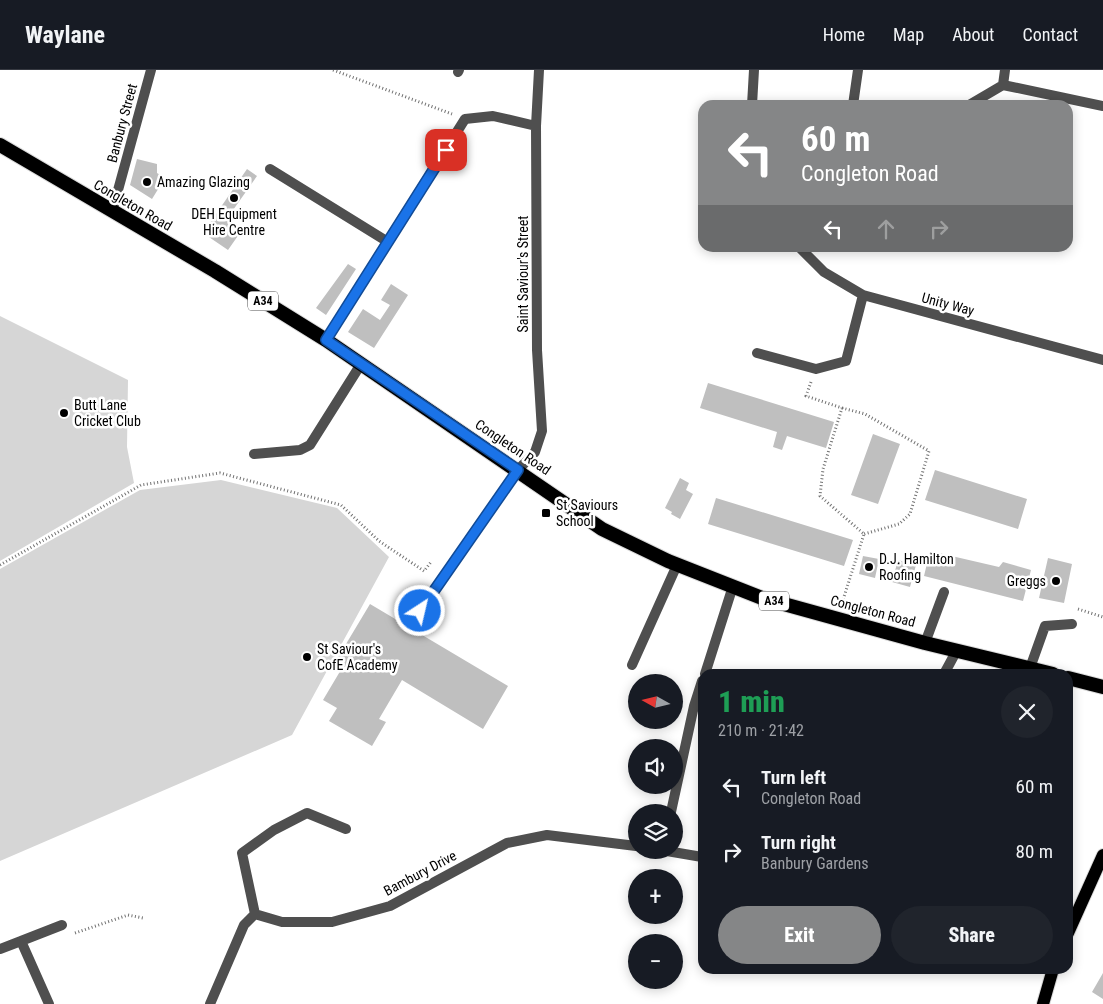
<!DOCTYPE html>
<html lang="en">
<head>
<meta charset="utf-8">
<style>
  body { margin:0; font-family:"Roboto Condensed",sans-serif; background:#20242c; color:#f1f3f6; height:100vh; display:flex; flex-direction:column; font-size:19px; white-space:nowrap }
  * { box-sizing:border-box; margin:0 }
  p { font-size:16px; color:#9ea1a6 }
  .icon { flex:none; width:28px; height:28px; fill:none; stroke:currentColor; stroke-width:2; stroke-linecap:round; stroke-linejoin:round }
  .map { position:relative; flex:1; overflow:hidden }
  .drawer { position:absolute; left:698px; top:599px; width:375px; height:305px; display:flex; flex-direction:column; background:#171b24; border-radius:15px; box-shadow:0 2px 12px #0003 }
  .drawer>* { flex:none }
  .top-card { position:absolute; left:698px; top:30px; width:375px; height:152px; border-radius:15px; box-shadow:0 2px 12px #0003; background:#858687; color:#fff; overflow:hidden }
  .needle { width:32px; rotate:278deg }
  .buttons { position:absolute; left:628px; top:604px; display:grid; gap:10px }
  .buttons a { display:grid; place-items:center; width:55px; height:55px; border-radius:50%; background:#171b24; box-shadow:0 2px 12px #0003; font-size:25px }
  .pin { position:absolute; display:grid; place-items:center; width:42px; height:42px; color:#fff; margin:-21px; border-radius:10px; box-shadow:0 2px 8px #0006 }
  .me { position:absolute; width:55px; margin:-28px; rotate:35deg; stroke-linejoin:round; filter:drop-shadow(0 0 4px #0008) }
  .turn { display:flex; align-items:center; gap:18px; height:105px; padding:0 20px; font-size:22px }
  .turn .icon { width:65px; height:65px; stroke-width:2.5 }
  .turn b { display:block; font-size:35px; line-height:42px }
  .lanes { display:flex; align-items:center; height:48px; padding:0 20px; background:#0003; justify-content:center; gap:25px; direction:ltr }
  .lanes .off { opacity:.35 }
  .round { display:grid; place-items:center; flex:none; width:52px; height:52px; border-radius:26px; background:#20242c }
  .overview { display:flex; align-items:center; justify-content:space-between; height:85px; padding:0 20px }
  h1 { font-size:30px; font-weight:800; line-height:38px; color:#1e9e55 }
  .primary-button { display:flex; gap:10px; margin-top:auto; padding:10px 20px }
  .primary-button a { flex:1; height:58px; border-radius:30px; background:#858687; color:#fff; font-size:20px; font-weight:800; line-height:58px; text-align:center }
  .primary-button a+a { background:#20242c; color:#f1f3f6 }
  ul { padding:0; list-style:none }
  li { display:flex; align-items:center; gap:15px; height:65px; padding:0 20px }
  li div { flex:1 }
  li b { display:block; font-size:19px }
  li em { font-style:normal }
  header { display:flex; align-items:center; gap:30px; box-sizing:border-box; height:70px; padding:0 25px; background:#171b24; border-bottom:1px solid #363941 }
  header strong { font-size:24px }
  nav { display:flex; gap:28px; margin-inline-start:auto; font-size:18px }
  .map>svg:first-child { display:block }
  .green { fill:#d6d6d6 }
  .building { fill:#bfbfbf }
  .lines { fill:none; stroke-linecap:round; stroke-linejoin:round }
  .primary-casing { stroke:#dbdbdb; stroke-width:14 }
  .trunk-casing { stroke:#dbdbdb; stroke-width:16 }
  .path { stroke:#717171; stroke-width:3; stroke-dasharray:1 2.5; stroke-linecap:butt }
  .service { stroke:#4f4f4f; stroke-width:10 }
  .minor { stroke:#4f4f4f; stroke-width:10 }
  .primary { stroke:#000; stroke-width:12 }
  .trunk { stroke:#000; stroke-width:14 }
  .route-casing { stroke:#114b97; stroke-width:12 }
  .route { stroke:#1a73e8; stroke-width:9 }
  .poi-dot { fill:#000; stroke:#fff; stroke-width:2 }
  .labels { text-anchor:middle; stroke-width:5; stroke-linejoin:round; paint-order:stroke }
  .shield { fill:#fff; stroke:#4c4c4c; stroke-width:1 }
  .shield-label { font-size:12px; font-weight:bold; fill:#000 }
  .street-label { font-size:14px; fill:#000; stroke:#fff }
  .poi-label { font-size:14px; fill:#000; stroke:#fff; text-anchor:start }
</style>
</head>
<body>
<header>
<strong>Waylane</strong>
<nav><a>Home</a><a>Map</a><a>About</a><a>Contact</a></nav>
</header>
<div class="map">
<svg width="1103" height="934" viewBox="0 0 1103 934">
  <rect width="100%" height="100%" fill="#fff"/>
  <path class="green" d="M0,246L128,310L127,377L134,413L0,491Z
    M221,410L337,438L389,487L292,665L0,791V499L140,420Z"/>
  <path class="building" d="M137,89L157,94V103L165,108L152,129L130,115Z
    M247,99L257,106L226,150L242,160L228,180L203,163Z
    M348,194L356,199L326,245L316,238Z
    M391,214L408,225L374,278L348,262L363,239L380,250L390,235L381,230Z
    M708,313L834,352L826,378L787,366L782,380L773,377L777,362L700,338Z
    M873,364L900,374L878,434L851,425Z
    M935,400L1027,429L1018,459L925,430Z
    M680,408L689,413L686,420L693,424L680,449L671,444L672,442L665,438Z
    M716,428L853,470L844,496L708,454Z
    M930,481L999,497L1003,492L1031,500L1023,531L924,506Z
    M863,486L879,489L875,508L859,504Z
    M1048,488L1072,494L1064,533L1039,528Z
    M898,490L916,495L910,517L892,512Z
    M370,534L508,616L483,659L402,610L379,649L386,652L372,676L329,651L337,638L323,630L345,593L337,589Z
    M1103,903V929L1092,922Z"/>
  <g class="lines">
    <defs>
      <path id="primary" d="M1068,863L1103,785
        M1043,934L1053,899"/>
      <path id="trunk" d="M0,75L215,201L326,270L602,459L668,491L762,528L925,573L1053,604
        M1068,608L1103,617"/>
    </defs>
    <use href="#primary" class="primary-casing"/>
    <use href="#trunk" class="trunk-casing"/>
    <path class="path" d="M333,0L452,44
      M811,312L806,326L842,338L823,399L820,426L864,464L842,533
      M842,338L865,344L929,381L910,444L899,454L864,464
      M0,495L141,415L220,403L341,435L379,471L424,501L431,492
      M1078,539L1103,547
      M75,863L128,845L143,848"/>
    <path class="service" d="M458,2L459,0
      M853,35L858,0
      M270,99L388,172
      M254,384L300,380L310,375L361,294
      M420,541L518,400
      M925,573L944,522
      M632,595L677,495
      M1030,598L1045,556L1072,554
      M944,604L957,580"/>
    <path class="minor" d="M1005,0L1003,15L1103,36
      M752,35L754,0
      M969,35L1003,15
      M112,142L151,0
      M800,178L824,202L863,225L1103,290
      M326,270L465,49L493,46L536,56
      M757,283L816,299L846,291L863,225
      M518,400L535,382L542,361L537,280L536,56L539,0
      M705,604L733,516
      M671,742L694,636L702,611
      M661,780L702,787
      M255,844L242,783L274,760L307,743L346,759
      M0,879L21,871
      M49,934L21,871L62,855
      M210,934L244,855L255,844L282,852H332L390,836L507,773L547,765L636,776"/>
    <use href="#primary" class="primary"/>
    <use href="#trunk" class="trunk"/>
  </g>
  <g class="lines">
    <defs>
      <path id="route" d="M420,541L518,400L326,270L446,80"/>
    </defs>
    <use href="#route" class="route-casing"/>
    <use href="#route" class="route"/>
  </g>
  <g class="poi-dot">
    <circle cx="147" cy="112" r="5"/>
    <circle cx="234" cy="128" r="5"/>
    <circle cx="64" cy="343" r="5"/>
    <rect x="541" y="438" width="10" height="10" rx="2.5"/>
    <circle cx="869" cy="497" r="5"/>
    <circle cx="1056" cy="511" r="5"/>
    <circle cx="307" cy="587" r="5"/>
  </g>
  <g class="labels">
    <g class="shield">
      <rect x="248" y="221.5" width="30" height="19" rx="4"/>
      <rect x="759" y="521.5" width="30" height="19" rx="4"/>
    </g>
    <g class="shield-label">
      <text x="263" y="235">A34</text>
      <text x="774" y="535">A34</text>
    </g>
    <g class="street-label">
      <text transform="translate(122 53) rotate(-75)" y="5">Banbury Street</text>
      <text transform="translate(133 135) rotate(30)" y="5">Congleton Road</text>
      <text transform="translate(523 204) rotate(-90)" y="5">Saint Saviour's Street</text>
      <text transform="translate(948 234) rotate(15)" y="5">Unity Way</text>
      <text transform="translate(513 377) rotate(34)" y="5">Congleton Road</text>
      <text transform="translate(873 541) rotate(15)" y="5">Congleton Road</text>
      <text transform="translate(420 803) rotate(-28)" y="5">Bambury Drive</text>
    </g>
    <g class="poi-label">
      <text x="157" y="117">Amazing Glazing</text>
      <text x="234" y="149" text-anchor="middle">DEH Equipment<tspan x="234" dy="16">Hire Centre</tspan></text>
      <text x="74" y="340">Butt Lane<tspan x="74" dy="16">Cricket Club</tspan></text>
      <text x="556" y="440">St Saviours<tspan x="556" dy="16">School</tspan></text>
      <text x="879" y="494">D.J. Hamilton<tspan x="879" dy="16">Roofing</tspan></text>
      <text x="1046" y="516" text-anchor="end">Greggs</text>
      <text x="317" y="584">St Saviour's<tspan x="317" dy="16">CofE Academy</tspan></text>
    </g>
  </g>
</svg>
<div class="buttons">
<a><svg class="needle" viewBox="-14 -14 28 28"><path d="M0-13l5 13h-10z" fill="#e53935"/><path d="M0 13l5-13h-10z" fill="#9ea1a6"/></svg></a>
<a><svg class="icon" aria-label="sound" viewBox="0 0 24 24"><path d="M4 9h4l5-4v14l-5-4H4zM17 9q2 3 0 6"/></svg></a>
<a><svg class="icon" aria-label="layers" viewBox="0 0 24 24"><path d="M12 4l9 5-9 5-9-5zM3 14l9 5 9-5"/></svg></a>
<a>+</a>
<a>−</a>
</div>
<div class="pin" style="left:446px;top:80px;background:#d93025"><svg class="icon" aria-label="arrive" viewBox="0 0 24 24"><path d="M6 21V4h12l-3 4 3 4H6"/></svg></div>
<svg class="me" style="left:420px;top:541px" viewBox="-20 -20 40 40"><circle r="17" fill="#1a73e8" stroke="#fff" stroke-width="3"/><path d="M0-11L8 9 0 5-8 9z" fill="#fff"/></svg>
<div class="top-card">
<div class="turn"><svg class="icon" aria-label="left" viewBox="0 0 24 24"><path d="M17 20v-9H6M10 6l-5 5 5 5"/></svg><div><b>60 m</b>Congleton Road</div></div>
<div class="lanes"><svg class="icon" aria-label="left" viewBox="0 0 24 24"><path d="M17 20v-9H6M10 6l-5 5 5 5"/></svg><svg class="icon off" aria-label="ahead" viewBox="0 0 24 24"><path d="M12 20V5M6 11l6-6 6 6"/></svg><svg class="icon off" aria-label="right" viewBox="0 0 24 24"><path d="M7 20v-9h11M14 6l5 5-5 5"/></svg></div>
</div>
<section class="drawer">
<div class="overview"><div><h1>1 min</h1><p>210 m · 21:42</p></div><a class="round"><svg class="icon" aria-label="close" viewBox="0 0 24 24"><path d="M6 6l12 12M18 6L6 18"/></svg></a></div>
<ul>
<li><svg class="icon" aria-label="left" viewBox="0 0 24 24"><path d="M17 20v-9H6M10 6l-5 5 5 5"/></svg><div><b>Turn left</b><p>Congleton Road</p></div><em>60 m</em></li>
<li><svg class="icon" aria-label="right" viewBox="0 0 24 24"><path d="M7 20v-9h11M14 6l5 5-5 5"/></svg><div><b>Turn right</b><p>Banbury Gardens</p></div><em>80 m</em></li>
</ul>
<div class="primary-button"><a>Exit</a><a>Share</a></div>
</section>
</div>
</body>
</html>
